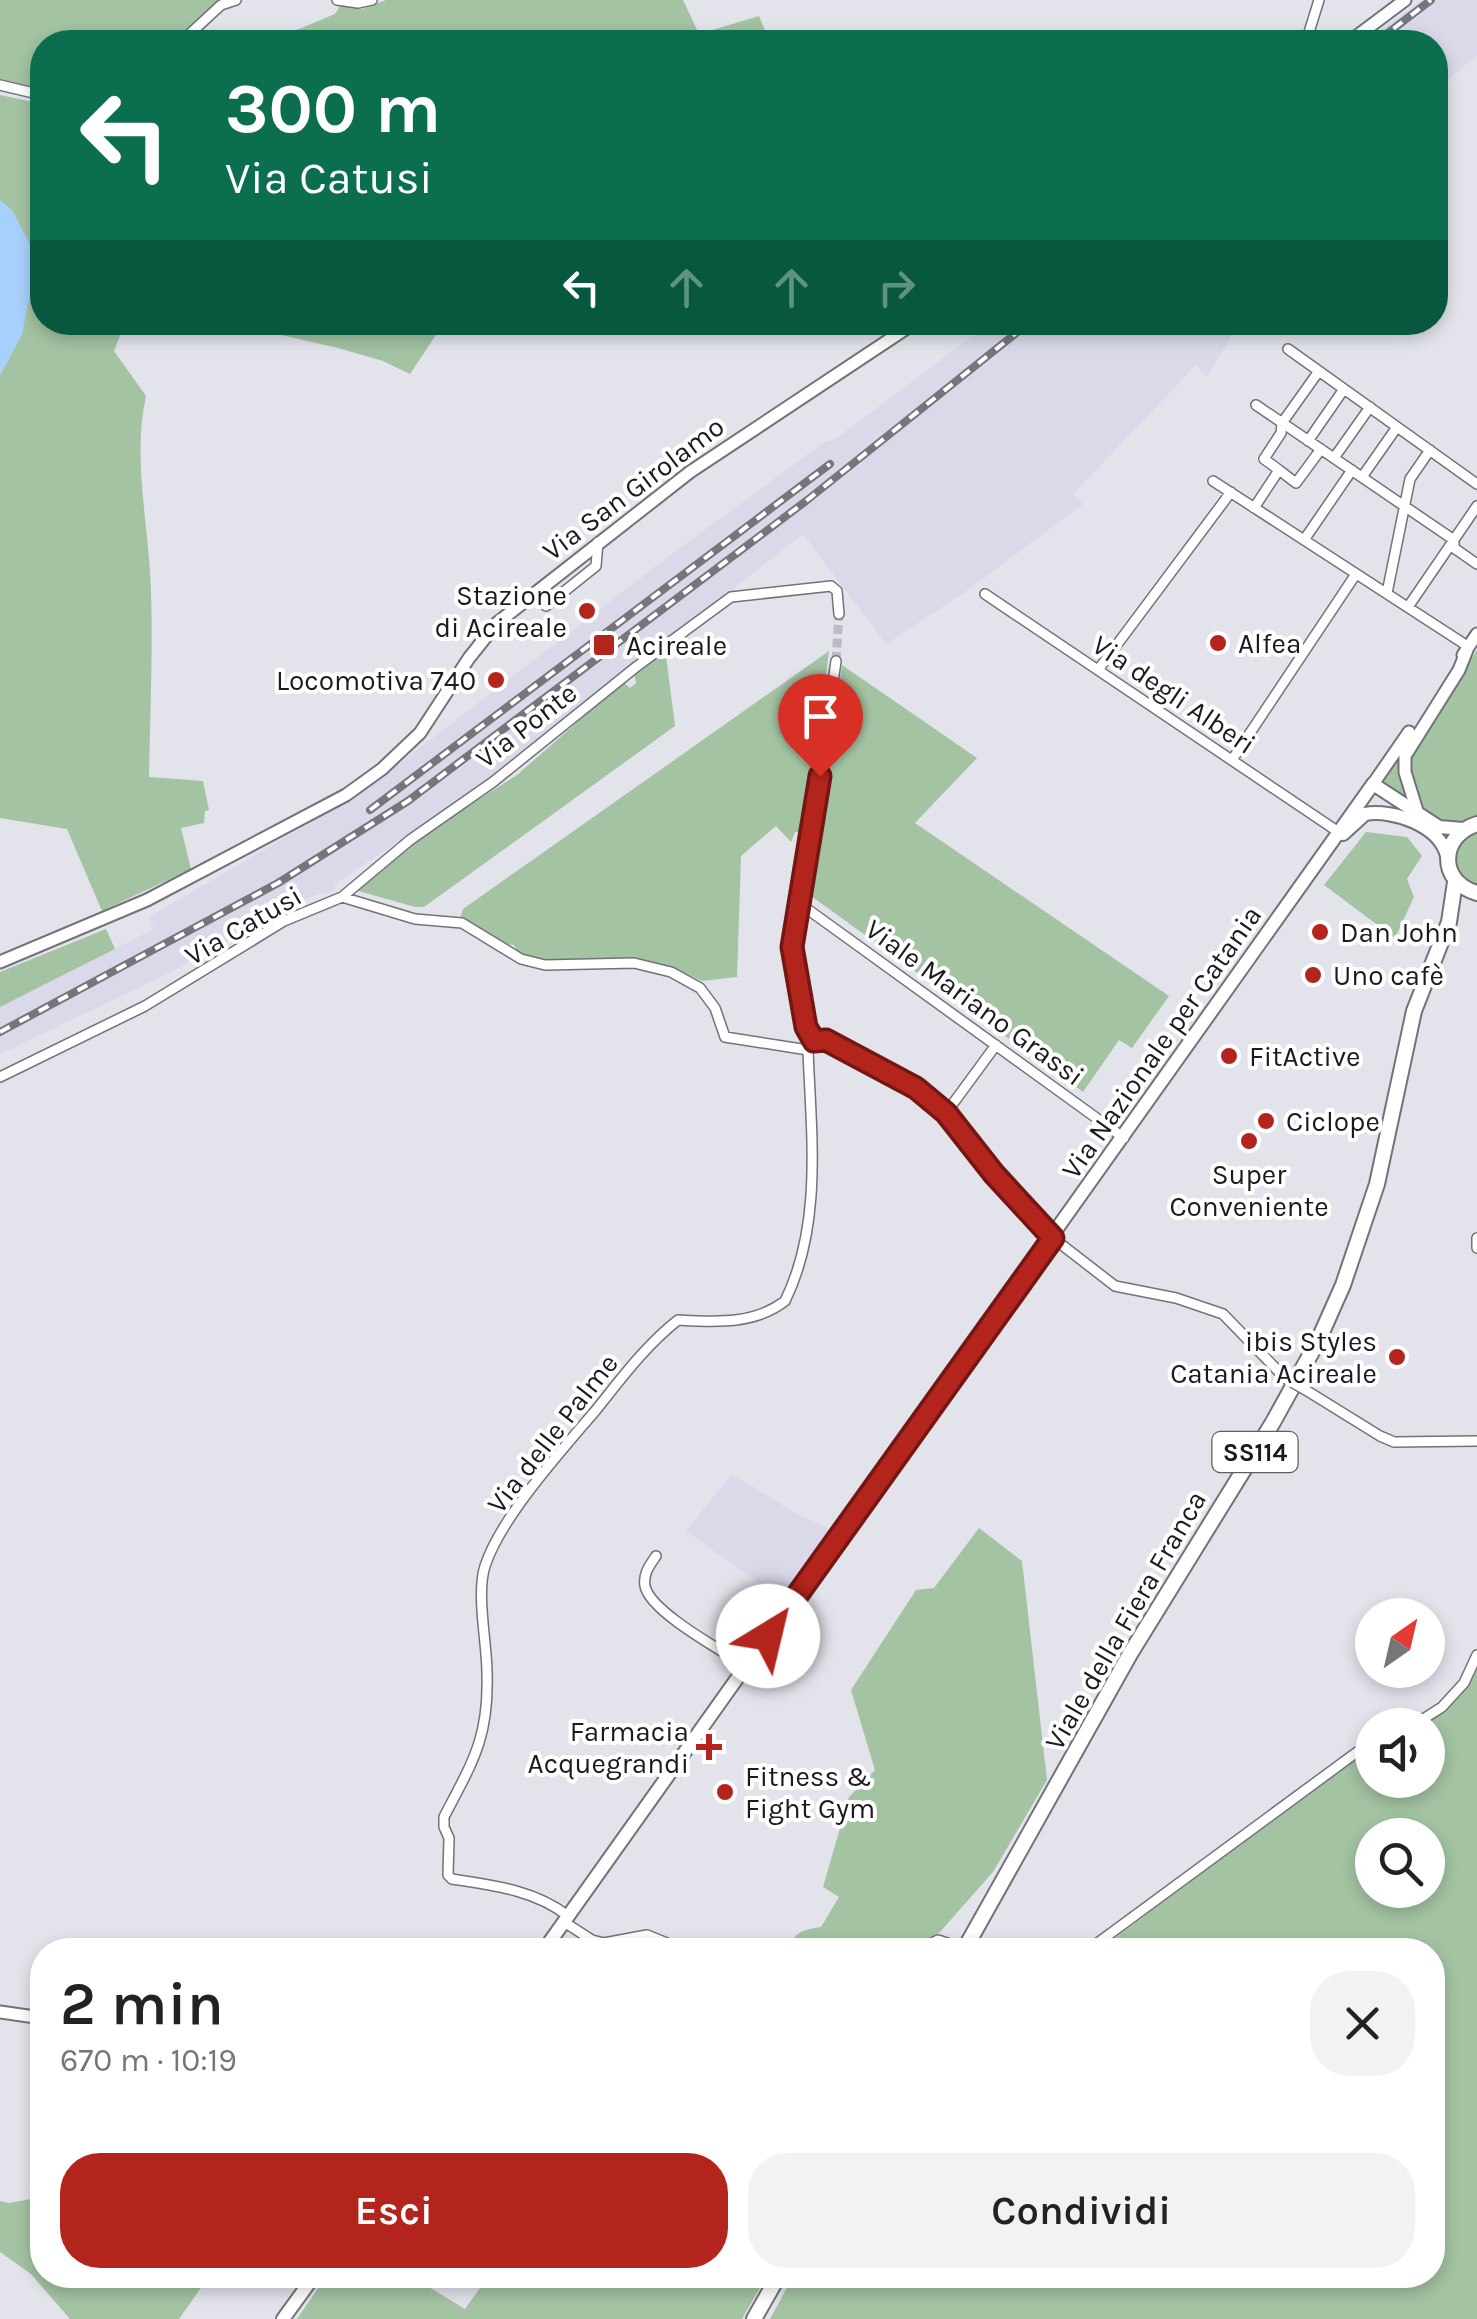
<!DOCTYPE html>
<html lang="it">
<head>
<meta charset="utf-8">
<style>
  body { margin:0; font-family:Karla,sans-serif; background:#f2f2f2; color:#222; height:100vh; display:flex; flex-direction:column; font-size:38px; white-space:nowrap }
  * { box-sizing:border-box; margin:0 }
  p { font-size:32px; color:#767676 }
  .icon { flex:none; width:55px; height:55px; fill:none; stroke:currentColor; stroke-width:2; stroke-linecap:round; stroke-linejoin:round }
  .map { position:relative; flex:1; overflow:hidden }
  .side { position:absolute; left:30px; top:1938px; width:1415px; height:350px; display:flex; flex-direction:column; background:#fff; border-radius:40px; box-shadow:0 5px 15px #0003 }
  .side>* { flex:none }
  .banner { position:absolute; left:30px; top:30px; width:1418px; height:305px; border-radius:40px; box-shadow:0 5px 15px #0003; background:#0b6e4f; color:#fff; overflow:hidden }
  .needle { width:65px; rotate:34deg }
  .tools { position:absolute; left:1355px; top:1598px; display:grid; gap:20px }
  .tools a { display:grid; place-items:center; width:90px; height:90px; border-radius:50%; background:#fff; box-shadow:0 5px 15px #0003; font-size:50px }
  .pin { position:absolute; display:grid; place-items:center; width:85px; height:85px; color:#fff; margin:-102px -42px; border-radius:50% 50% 50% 0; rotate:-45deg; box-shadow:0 0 10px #0007 }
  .pin .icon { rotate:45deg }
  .me { position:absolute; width:110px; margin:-55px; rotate:36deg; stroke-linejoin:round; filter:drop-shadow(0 0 8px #0008) }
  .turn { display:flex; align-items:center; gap:35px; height:210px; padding:0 30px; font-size:45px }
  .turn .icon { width:130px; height:130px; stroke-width:2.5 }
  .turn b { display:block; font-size:70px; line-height:85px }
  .lanes { display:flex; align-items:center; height:95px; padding:0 30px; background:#0003; justify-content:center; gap:50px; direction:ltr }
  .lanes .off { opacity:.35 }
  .round { display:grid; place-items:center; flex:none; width:105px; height:105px; border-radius:40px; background:#f2f2f2 }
  .headline { display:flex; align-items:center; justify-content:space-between; height:170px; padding:0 30px }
  h1 { font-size:60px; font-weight:600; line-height:75px }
  .cta { display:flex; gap:20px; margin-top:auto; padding:20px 30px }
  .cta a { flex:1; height:115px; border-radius:40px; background:#b3241c; color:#fff; font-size:40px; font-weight:600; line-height:115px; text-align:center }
  .cta a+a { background:#f2f2f2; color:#222 }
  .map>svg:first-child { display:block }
  .built { fill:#dad9ea }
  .green { fill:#a3c3a2; fill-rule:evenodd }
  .water { fill:#a8d0fd }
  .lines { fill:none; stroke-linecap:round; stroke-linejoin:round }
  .minor-tunnel { stroke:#bbbbc3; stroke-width:9; stroke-dasharray:9 4.5; stroke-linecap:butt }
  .minor-casing { stroke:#72727a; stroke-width:12 }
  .tertiary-casing { stroke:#72727a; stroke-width:15 }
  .secondary-casing { stroke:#72727a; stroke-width:16 }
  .primary-casing { stroke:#72727a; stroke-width:18 }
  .minor { stroke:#fff; stroke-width:9 }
  .tertiary { stroke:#fff; stroke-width:11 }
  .secondary { stroke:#fff; stroke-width:12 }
  .primary { stroke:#fff; stroke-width:14 }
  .rail-casing { stroke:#75757b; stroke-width:8 }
  .rail { stroke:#fff; stroke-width:4; stroke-dasharray:11; stroke-linecap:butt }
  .minor-bridge-casing { stroke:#72727a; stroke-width:12; stroke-linecap:butt }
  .primary-bridge-casing { stroke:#72727a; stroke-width:18; stroke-linecap:butt }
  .minor-bridge { stroke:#fff; stroke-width:9 }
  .primary-bridge { stroke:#fff; stroke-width:14 }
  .route-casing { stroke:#741712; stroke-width:25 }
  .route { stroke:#b3241c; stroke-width:18 }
  .poi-dot { fill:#b3241c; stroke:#fff; stroke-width:4 }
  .labels { text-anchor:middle; stroke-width:8; stroke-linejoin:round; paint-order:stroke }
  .shield { fill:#fff; stroke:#5f5f62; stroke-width:2.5 }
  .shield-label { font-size:25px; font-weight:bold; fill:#1b1b1f }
  .street-label { font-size:28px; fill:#1b1b1f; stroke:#fff }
  .poi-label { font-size:28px; fill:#1b1b1f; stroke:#fff; text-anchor:start }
</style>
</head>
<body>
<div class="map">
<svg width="1477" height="2319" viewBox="0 0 1477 2319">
  <rect width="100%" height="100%" fill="#e3e3ec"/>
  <path class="built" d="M1422,0H1477V55L1435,91V42H1364Z
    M989,323H1239L1207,377L1196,365L1073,494L1083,504L969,589L886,644L803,534L491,779L335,884L334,891L315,895L157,979L0,1054V1007L154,929L149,917L361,793L660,563L823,443L837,438Z
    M732,1474L800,1516L828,1528L826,1530L830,1532L821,1538L823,1541L782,1599L686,1531Z"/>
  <path class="green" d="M0,0H227L197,21L178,42H42V91L0,82Z
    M386,0H683L699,34L759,16L770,42H268L335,14L340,6L362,9Z
    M0,95L42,104V322L125,323L114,351L146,396C132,459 149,525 151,590C153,652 150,715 149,777L203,781L209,810L205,811L204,823L181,828L191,869L102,911L67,829L0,818V375L22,334L3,205L0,200Z
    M164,323H444L410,374L383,361L338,348L242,326L177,330Z
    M665,648L675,726L424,907H415L355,890L411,842L517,775L623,682L630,688L636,683L634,672Z
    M1477,650V816L1454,824L1428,815L1413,787L1409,762L1416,741Z
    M829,651L806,833L795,832L791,842L776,826L741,856L737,977L702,981L671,967L634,959H533L518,952L514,945L506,944L460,918L463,909Z
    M842,665L977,758L915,823L1169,996L1132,1048L1119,1040L1083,1092L811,896Z
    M1398,758L1408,802L1381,784Z
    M1477,831V889C1448,878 1447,842 1477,831Z
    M1366,832L1407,837L1422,856L1407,879L1414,897L1395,938L1324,885Z
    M106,929L115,949L0,1007V972Z
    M979,1528L1022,1561L1047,1780L993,1872L940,1932L910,1950H788C794,1932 802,1930 821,1927L839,1897L823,1887L849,1797L875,1770L851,1690L916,1590L934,1588Z
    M1477,1665V2319H770L794,2275H1432V1950H1099L1372,1746V1780H1428V1725H1419C1447,1710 1464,1694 1477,1665ZM1372,1835H1428V1890H1372Z
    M42,2197V2275H210L179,2319H70L31,2274L0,2252V2201L9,2203Z
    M327,2275H409L465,2309L489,2275H767L742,2319H297Z"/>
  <path class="water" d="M0,200L12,210L33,250L34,276L22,334L0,375Z"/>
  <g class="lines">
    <path class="minor-tunnel" d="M836,661L839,614"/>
    <defs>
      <path id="minor" d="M337,0L358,3L372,0
        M181,42L221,5L236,0
        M1306,42L1319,0
        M0,85L42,95
        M1288,349L1477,484
        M1256,405L1454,540V548L1477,564
        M1308,441L1344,389
        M1334,458L1370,407
        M1279,470L1296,483L1321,449
        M1362,477L1397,427
        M1213,481L1469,647
        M1254,508L1279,470L1264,459L1281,433L1282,423L1319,371
        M1304,540L1352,470
        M535,592L546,606L596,566L598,542
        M1387,593L1410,479L1430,450
        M985,594L1340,833
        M1408,607L1477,506
        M1098,670L1231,492
        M1232,760L1356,574
        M342,897L410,840L493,782L636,667L731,597L831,586L837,591L839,614
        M799,903L1124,1138
        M813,1041L806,1027L792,947L809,852L836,661
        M808,1050L818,1038L826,1039L916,1088L946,1113L994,1174L1053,1238L1115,1286L1176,1298L1223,1314L1285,1378
        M0,1077L145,1006L284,921L342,897L415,919L462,923L521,959L545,965L634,963L671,972L700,988L715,1008L725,1037L808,1050
        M946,1113L996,1045
        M1477,1238V1248
        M1304,1389L1380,1436L1394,1442L1477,1441
        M656,1556C649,1566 643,1574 645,1586C650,1612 723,1651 746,1666
        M1414,1725L1442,1707L1464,1683L1477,1655
        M1428,1748L1430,1749
        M568,1916C535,1890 492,1885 452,1879L448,1875L449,1838L444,1827V1817C473,1761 489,1738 487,1673C487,1643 476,1594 485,1566C501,1517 562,1450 596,1410C621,1379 646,1345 678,1320C715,1322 754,1325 785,1301C823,1224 811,1133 808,1050
        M564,1922L592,1940L604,1943L647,1935L684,1950
        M919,1950L938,1940L965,1949
        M1088,1950L1372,1741"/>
      <path id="tertiary" d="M1349,42L1405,0
        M1463,655L1477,634
        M1373,784L1409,732
        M1418,814L1405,772V756L1459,670L1467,650
        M0,962L147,900L346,795L382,769L420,733L469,658L497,623L690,472L916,322
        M0,2012L42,2018"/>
      <path id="secondary" d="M1373,784L1439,827L1463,829
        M1343,834L1365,814C1394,809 1440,826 1447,856
        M544,1950L1373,784
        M283,2319L315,2275"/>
      <path id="primary" d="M1477,824C1439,836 1438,882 1477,893
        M968,1943L1130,1654L1272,1424L1319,1339L1343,1285L1377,1184L1414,1011L1449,922L1455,882
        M754,2319L779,2275"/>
    </defs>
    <use href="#minor" class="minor-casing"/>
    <use href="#tertiary" class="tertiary-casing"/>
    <use href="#secondary" class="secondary-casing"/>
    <use href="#primary" class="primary-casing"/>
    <use href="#minor" class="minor"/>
    <use href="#tertiary" class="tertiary"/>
    <use href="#secondary" class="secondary"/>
    <use href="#primary" class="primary"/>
    <defs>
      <path id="rail" d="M1376,42L1431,0
        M370,810L830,464
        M0,1032L278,883L408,801L806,501L1030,322"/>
    </defs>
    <use href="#rail" class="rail-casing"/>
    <use href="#rail" class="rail"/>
    <defs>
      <path id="minor-bridge" d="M1285,1378L1304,1389"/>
      <path id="primary-bridge" d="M964,1950L968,1943"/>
    </defs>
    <use href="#minor-bridge" class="minor-bridge-casing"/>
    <use href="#primary-bridge" class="primary-bridge-casing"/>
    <use href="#minor-bridge" class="minor-bridge"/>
    <use href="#primary-bridge" class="primary-bridge"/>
  </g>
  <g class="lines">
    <defs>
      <path id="route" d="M768,1636L1053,1238L994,1174L946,1113L916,1088L826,1040L814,1041L806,1027L792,947L820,776"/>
    </defs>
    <use href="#route" class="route-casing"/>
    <use href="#route" class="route"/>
  </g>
  <g class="poi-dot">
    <circle cx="587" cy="611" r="10"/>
    <circle cx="1218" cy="643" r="10"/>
    <rect x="592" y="633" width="24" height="24" rx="5"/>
    <circle cx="496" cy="680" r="10"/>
    <circle cx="1320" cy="932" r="10"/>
    <circle cx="1313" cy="975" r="10"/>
    <circle cx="1229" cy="1056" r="10"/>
    <circle cx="1266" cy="1121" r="10"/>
    <circle cx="1249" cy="1141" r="10"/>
    <circle cx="1397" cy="1357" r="10"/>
    <path d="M704 1732h10v10h10v10h-10v10h-10v-10h-10v-10h10z"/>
    <circle cx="725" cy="1792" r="10"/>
  </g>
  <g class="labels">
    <rect class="shield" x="1212.5" y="1432" width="85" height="40" rx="8"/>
    <g class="shield-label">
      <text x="1255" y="1461">SS114</text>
    </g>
    <g class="street-label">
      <text transform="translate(633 488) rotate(-37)" y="10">Via San Girolamo</text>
      <text transform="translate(1174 694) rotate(34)" y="10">Via degli Alberi</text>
      <text transform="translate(526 725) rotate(-38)" y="10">Via Ponte</text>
      <text transform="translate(243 925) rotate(-30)" y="10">Via Catusi</text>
      <text transform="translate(975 1002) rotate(36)" y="10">Viale Mariano Grassi</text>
      <text transform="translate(1161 1042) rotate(-55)" y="10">Via Nazionale per Catania</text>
      <text transform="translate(552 1433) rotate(-52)" y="10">Via delle Palme</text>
      <text transform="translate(1125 1620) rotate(-60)" y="10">Viale della Fiera Franca</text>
    </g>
    <g class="poi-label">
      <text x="567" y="605" text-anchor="end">Stazione<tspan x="567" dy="32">di Acireale</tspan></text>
      <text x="1238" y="653">Alfea</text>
      <text x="626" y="655">Acireale</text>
      <text x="476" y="690" text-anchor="end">Locomotiva 740</text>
      <text x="1340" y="942">Dan John</text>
      <text x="1333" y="985">Uno cafè</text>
      <text x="1249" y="1066">FitActive</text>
      <text x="1286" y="1131">Ciclope</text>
      <text x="1249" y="1184" text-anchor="middle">Super<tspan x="1249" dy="32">Conveniente</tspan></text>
      <text x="1377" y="1351" text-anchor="end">ibis Styles<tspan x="1377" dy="32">Catania Acireale</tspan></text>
      <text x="689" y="1741" text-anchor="end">Farmacia<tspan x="689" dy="32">Acquegrandi</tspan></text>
      <text x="745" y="1786">Fitness &amp;<tspan x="745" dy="32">Fight Gym</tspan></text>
    </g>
  </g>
</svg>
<div class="tools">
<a><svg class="needle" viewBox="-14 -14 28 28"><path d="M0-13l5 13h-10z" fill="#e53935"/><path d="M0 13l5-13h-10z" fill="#767676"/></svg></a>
<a><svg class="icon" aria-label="sound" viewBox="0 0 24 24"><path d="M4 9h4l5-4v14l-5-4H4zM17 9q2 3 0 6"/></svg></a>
<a><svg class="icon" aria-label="search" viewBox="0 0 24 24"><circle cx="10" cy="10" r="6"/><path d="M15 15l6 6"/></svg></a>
</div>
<div class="pin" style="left:820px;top:776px;background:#d93025"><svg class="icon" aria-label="arrive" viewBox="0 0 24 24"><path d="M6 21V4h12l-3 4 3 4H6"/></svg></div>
<svg class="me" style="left:768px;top:1636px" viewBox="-20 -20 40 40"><circle r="19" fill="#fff"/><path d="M0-13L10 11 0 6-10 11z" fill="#b3241c"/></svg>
<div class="banner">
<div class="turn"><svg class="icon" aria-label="left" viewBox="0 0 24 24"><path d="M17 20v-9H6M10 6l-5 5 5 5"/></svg><div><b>300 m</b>Via Catusi</div></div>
<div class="lanes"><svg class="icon" aria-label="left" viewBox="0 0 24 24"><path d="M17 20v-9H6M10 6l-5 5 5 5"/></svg><svg class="icon off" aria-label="ahead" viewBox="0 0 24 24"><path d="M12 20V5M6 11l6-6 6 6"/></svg><svg class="icon off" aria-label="ahead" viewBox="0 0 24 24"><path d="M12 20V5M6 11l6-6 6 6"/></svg><svg class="icon off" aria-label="right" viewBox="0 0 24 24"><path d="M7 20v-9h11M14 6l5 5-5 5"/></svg></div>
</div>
<section class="side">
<div class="headline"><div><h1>2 min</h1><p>670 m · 10:19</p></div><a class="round"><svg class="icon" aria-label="close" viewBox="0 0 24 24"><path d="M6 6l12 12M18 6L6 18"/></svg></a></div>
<div class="cta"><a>Esci</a><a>Condividi</a></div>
</section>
</div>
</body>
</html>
